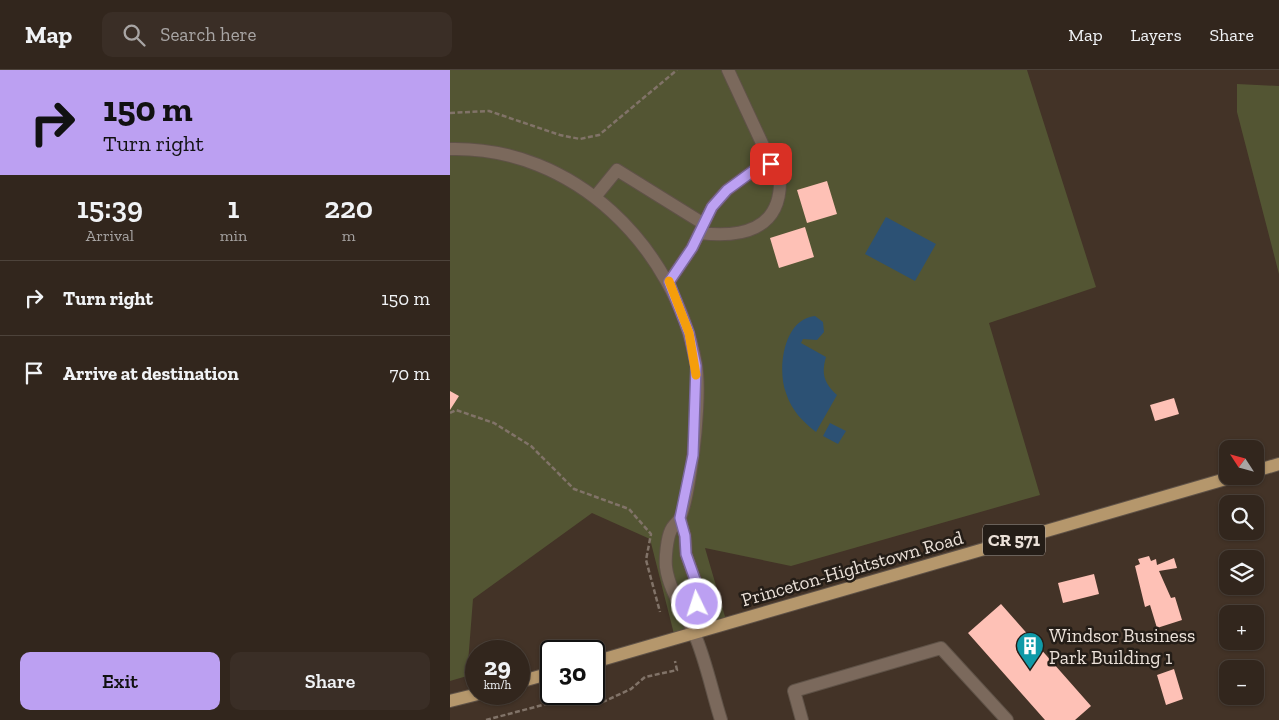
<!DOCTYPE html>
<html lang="en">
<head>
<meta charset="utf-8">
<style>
  body { margin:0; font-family:"Zilla Slab",serif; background:#3a2e26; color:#f1f3f6; height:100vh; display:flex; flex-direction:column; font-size:19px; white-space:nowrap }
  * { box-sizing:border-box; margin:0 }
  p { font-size:16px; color:#a8a5a4 }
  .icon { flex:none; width:28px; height:28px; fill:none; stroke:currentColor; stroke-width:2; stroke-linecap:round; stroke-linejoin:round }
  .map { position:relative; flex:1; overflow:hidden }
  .panel { display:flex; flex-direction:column; background:#32261d; width:450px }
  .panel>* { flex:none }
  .banner { background:#bca0f2; color:#111; overflow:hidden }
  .needle { width:32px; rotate:306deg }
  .fabs { position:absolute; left:769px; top:370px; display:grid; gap:10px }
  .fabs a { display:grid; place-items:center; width:45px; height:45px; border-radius:10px; background:#32261d; box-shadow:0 1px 4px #0004,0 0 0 1px #4d433b; font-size:25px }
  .speed { position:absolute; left:15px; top:570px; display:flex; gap:10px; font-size:25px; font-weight:700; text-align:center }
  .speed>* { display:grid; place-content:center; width:65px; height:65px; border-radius:50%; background:#32261d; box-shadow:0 1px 4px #0004,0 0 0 1px #4d433b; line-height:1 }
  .speed small { font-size:12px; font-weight:400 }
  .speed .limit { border:2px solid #111; border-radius:8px; background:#fff; color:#111 }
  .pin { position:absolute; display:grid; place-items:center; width:42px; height:42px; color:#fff; margin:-21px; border-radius:10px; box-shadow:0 2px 8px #0006 }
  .me { position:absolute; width:55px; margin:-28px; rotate:356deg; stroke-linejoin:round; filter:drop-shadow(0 0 4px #0008) }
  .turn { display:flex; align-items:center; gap:18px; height:105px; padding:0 20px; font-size:22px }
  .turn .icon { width:65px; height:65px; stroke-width:2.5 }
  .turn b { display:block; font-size:35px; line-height:42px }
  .eta { display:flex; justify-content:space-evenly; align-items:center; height:85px; text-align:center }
  .eta b { font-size:30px; font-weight:600; line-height:35px }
  .primary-button { display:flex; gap:10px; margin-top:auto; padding:10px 20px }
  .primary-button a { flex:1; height:58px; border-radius:10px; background:#bca0f2; color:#111; font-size:20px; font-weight:600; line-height:58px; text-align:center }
  .primary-button a+a { background:#3a2e26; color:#f1f3f6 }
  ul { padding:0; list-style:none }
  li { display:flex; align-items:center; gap:15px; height:75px; padding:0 20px; border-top:1px solid #4d433b }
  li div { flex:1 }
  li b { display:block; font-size:19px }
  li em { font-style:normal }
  header { display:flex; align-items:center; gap:30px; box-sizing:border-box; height:70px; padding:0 25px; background:#32261d; border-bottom:1px solid #4d433b }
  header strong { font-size:24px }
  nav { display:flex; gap:28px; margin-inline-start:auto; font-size:18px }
  .search { width:350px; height:45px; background:#3a2e26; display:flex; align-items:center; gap:12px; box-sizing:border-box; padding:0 18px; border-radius:10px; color:#a8a5a4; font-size:19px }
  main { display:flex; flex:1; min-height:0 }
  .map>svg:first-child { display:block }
  .green { fill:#535533 }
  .water { fill:#2c5174 }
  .building { fill:#fec1b6 }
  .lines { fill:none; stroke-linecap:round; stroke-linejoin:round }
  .minor-casing { stroke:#5f5247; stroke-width:14 }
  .major-casing { stroke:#5f5247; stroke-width:14 }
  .path { stroke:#817368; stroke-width:2.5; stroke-dasharray:5 2.5; stroke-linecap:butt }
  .minor { stroke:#7b695c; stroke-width:12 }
  .major { stroke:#b5976c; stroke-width:12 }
  .route-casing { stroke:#7a689d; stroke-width:12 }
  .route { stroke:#bca0f2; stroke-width:9 }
  .slow { stroke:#f59e0b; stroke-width:9 }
  .labels { text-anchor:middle; stroke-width:5; stroke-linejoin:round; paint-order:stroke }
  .shield { fill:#241d17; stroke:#afa69e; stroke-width:1 }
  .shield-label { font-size:18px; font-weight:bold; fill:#eae0d8 }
  .street-label { font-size:19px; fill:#eae0d8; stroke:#241d17 }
  .poi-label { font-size:19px; fill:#eae0d8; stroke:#241d17; text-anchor:start }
</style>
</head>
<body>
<header>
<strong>Map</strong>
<div class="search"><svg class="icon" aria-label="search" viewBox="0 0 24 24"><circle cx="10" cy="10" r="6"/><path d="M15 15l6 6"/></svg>Search here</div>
<nav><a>Map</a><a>Layers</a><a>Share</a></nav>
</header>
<main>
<section class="panel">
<div class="banner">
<div class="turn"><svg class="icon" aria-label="right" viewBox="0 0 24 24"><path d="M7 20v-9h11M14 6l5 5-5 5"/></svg><div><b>150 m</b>Turn right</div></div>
</div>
<div class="eta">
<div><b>15:39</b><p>Arrival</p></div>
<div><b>1</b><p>min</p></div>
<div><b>220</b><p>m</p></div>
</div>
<ul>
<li><svg class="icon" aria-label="right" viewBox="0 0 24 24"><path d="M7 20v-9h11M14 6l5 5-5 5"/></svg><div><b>Turn right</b></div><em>150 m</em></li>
<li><svg class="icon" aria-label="arrive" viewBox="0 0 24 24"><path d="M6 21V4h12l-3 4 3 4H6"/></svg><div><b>Arrive at destination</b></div><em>70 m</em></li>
</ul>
<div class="primary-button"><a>Exit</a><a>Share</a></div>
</section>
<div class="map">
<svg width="829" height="650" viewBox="0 0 829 650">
  <rect width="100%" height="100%" fill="#433327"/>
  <path class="green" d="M0,0H577L646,217L539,253L590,425L341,496L255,478L278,557L226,572L200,469L142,443L23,529L17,606L0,611Z
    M787,14L829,16V204L787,42Z"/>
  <path class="water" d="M436,147L486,174L465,211L415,184Z
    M365,246L373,252L374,262L367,270L353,269L351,273L376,287C371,304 374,313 387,325L366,362C352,351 342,341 336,323C327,300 333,249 365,246Z
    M380,353L396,361L388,374L373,366Z"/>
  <path class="building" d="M377,111L387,144L357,153L347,120Z
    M355,157L364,187L329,198L320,168Z
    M0,321L9,326L0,340Z
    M724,328L729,344L705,351L700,335Z
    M699,486L701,491L706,489L707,495L724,488L727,498L709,501L721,528L725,527L732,550L707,558L700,535L695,537L685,496L690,494L688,489Z
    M644,504L649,524L613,533L608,513Z
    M551,534L641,636L625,650H595L518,563Z
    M724,599L733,629L716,635L707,605Z"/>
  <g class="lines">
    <defs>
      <path id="minor" d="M0,79C124,76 225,177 246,294C250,316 246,362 243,385C241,400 236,434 230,448C228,452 223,455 221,460C217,468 215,488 216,497C219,521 235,542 244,563C256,590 262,622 271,650
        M145,127L167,100L254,154
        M250,163C291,168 330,160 330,112L278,0
        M219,212L242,178L262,137L277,120L303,101L321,95
        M230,448L235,466L236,484L248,518L245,564
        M352,650L344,621L491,578L557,650"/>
      <path id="major" d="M805,401L829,394
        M144,592L786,406
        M69,612L101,603
        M0,631L28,624"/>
    </defs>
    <use href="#minor" class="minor-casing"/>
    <use href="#major" class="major-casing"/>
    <path class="path" d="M0,43L39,41L110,65L130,69L149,65L227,0
      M0,343L6,340L44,353L81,376L124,419L179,439L201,464L196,490L210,542
      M36,650L119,628L144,634L155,631L181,619L195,607L227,600L225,591"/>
    <use href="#minor" class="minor"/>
    <use href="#major" class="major"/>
  </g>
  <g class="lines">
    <defs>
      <path id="route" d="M247,534L248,518L236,484L235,466L230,448L243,385L246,296L239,263L219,212L242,178L262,137L277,120L303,101L321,94"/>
    </defs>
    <use href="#route" class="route-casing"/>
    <use href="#route" class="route"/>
    <path class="slow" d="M219,211L239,263L246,305"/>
  </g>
  <defs>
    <symbol id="building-pin" viewBox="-11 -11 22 30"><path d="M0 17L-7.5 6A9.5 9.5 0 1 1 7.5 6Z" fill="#0f9aa8" stroke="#241d17"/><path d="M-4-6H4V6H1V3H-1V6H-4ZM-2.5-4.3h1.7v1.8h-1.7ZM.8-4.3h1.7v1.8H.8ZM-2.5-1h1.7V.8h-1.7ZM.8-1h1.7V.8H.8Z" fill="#fff"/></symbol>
  </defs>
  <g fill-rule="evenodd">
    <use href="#building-pin" x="564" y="560" width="32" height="43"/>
  </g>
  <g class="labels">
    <rect class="shield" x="533" y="454.5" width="62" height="31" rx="4"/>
    <g class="shield-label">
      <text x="564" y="476">CR 571</text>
    </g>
    <g class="street-label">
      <text transform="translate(402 498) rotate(-16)" y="7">Princeton-Hightstown Road</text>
    </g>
    <g class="poi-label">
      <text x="599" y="572">Windsor Business<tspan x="599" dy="22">Park Building 1</tspan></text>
    </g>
  </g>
</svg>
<div class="fabs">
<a><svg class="needle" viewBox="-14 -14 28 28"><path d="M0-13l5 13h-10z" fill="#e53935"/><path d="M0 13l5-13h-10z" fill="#a8a5a4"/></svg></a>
<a><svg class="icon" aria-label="search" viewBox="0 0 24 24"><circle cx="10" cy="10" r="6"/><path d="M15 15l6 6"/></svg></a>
<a><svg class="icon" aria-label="layers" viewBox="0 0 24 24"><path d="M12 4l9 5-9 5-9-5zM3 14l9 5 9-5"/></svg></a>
<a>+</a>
<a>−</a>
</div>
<div class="speed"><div>29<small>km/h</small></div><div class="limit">30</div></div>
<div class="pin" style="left:321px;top:94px;background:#d93025"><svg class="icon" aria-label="arrive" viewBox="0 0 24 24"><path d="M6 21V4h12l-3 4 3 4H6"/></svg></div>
<svg class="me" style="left:247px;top:534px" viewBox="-20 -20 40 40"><circle r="17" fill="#bca0f2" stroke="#fff" stroke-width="3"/><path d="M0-11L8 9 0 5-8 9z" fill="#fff"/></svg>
</div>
</main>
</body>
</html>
